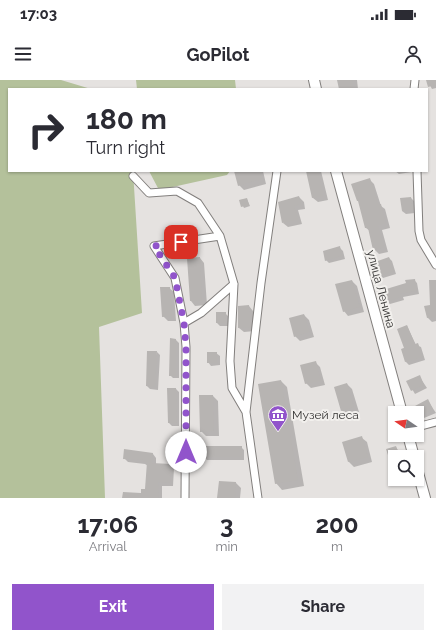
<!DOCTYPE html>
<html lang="en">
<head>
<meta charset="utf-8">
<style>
  body { margin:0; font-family:Raleway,sans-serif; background:#f2f2f3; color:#2b2b33; height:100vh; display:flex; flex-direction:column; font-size:15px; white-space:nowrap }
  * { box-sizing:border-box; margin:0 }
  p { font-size:13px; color:#7c7c81 }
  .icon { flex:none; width:22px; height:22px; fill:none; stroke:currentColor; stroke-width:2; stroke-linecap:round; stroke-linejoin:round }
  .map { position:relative; height:418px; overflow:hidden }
  .sheet { display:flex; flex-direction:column; background:#fff; flex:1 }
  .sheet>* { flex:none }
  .top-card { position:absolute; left:8px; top:8px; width:420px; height:84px; border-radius:0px; box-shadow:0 1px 3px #0004; background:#fff; color:#2b2b33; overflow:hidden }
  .needle { width:26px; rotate:283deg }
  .controls { position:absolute; left:388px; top:326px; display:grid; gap:8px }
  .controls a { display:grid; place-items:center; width:36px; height:36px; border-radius:0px; background:#fff; box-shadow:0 1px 3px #0004; font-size:20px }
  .pin { position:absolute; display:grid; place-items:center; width:34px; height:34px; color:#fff; margin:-17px; border-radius:8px; box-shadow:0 2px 6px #0006 }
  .me { position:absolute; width:44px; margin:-22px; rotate:0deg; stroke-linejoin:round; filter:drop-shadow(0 0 3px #0008) }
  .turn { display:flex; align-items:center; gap:14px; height:84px; padding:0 12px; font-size:18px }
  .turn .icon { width:52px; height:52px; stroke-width:2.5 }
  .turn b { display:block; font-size:28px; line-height:34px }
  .eta { display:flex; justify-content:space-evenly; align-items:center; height:68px; text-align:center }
  .eta b { font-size:24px; font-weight:700; line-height:28px }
  .cta { display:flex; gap:8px; margin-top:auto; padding:8px 12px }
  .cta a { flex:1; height:46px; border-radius:0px; background:#9154cb; color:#fff; font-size:16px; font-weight:700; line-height:46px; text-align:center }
  .cta a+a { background:#f2f2f3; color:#2b2b33 }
  .status { display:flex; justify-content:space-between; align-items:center; height:28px; padding:0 20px; background:#fff; direction:ltr }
  .status svg { height:11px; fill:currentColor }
  header { display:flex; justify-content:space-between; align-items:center; height:52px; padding:0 12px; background:#fff; font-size:18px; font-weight:700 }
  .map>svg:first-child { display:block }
  .green { fill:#b4c19b }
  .shadow { fill:#0003 }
  .building { fill:#b7b4b2 }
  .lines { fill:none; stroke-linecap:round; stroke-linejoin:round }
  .street-casing { stroke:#827f7d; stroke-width:9 }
  .secondary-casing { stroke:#827f7d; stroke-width:12 }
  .street { stroke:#fff; stroke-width:7 }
  .secondary { stroke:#fff; stroke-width:10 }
  .route { stroke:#9154cb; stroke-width:7; stroke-dasharray:0 12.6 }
  .labels { text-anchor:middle; stroke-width:4; stroke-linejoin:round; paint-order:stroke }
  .street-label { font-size:12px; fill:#343332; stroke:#f2f0ed }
  .poi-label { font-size:12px; fill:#343332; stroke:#f2f0ed; text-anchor:start }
</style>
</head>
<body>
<div class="status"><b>17:03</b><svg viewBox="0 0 49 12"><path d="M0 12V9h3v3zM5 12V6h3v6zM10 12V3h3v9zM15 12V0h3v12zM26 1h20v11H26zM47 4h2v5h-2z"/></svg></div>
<header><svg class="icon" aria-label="menu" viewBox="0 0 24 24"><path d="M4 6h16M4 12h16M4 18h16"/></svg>GoPilot<svg class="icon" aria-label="person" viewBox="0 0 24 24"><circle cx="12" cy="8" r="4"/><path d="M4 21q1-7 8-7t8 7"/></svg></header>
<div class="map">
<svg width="436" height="418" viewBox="0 0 436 418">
  <rect width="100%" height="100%" fill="#e5e2e0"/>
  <path class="green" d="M0,0H61L91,9H9V91H133L142,233L99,247L105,418H0Z
    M136,0H235L236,9H137Z
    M149,91H230L227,95L159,110Z"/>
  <path class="shadow" d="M338,0H357L358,9H340Z
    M427,0H436V8L432,9Z
    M237,91H263L266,104L244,110L239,105Z
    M307,91H321L328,120L318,122L313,118Z
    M395,91H418L399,94Z
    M369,99L374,104L381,126L385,129L390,148L382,150L388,172L379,174L374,169L370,151L366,148Z
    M299,117L304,122L305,129L298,130L302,144L288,147L283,143Z
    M411,118L414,121L415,133L406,134L402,131Z
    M247,119L250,126L244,128L240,120Z
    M340,168L343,171L345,179L329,183L326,180Z
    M200,178L204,183L207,225L195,226L191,221Z
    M389,178L392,181L396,194L383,198L380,195Z
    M414,200L417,203L419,214L403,217L404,220L390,224L387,221Z
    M352,201L357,206L364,232L348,236L344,231Z
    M436,201V241L432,242L428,238Z
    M169,208L174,212L176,241H168L163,236Z
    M249,226L253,231L255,251L244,252L239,248Z
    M225,233L228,236L229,246H220L217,243Z
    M304,235L309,240L314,257L300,261L295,256Z
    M407,246L416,265L421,267L425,280L409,285L406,282L402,269L406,268Z
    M176,260L179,263V298H173L170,295Z
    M157,272L160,275L158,310L150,309L147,306Z
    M216,273L220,276V285L211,286L208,282Z
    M315,282L320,287L325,305L311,308L306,303Z
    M419,296L427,308L415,314L408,302Z
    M281,301L287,307L304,406L282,410L276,403Z
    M347,304L352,309L359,332L347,335L342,331Z
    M176,309L179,312V346H172L169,343Z
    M213,316L218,321L219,356H206L201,351Z
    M428,321L436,333L424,338L421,335Z
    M362,358L367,362L372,382L354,387L349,382L344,363Z
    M241,367L244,370V380H207L204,377Z
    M396,367L402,377H395V380L393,381L390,378Z
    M153,374L156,378V384H170L174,388L173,406H162V418H123L142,414L146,410L148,386L145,384L128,382L124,378Z
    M236,403L241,408L240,418H218Z"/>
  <path class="building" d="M337,0H352L353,9H339Z
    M426,0H436V5L428,7Z
    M234,91H260L262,99L238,106Z
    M306,91H318L323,116L312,118Z
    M370,98L378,124H381L386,143L378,145L384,167L373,170L368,148H365L358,121H357L351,104Z
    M299,116L301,124L294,126L298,139L282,143L278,122Z
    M411,117L413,130L402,131L400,118Z
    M247,118L249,125L241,127L239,120Z
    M340,166L342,176L325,181L323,171Z
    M200,177L202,221H190L187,178Z
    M389,177L394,191L379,196L375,182Z
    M415,199L417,211L400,214L401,217L386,222L383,210L406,203L405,200Z
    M352,200L360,227L343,232L335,204Z
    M429,200H436V237L427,238L424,226L430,225Z
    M160,207H170L172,236L162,237Z
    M249,225L251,247L238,248V226Z
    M216,232H226V243H216Z
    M304,234L310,252L294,257L289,238Z
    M407,245L415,264L418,263L423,277L405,282L401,269L404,268L397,249Z
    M170,258L176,259V296H169Z
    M147,271H157L155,307L146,306Z
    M207,272H217V283H207Z
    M316,281L321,300L305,304L300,285Z
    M420,295L424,305L411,311L406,301Z
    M281,300L298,400L275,404L258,304Z
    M347,303L354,327L341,331L334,307Z
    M167,308H176L177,343H168Z
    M199,315H213L214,351L200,352Z
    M428,319L433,329L420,336L415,326Z
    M362,356L368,377L348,382L342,362Z
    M203,366H242V377H203Z
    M396,366L399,375L389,378L386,369Z
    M124,369L153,373L152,383L171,384L170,403L158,402L159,418H122L123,412L141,413V409H145L147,382H143V380L123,379Z
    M219,401L236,402L235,418H217Z"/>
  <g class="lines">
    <defs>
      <path id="street" d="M414,9L415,0
        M417,91L419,151L421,160L436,185
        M133,96L149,113L177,111L198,123L220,156
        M184,243L201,233L234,204
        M246,332L261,203L277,91
        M417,347L436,342
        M185,418L186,267L184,243L175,198L154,166L220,156L234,204L230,281L232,308L246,332L258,418"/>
      <path id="secondary" d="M314,0L316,9
        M336,91L402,333
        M408,355L414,377
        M417,389L425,418"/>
    </defs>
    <use href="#street" class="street-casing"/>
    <use href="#secondary" class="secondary-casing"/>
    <use href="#street" class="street"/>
    <use href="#secondary" class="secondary"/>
  </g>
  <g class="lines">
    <path class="route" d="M181,162L154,166L175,198L184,243L186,267V372"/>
  </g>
  <defs>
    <symbol id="museum-pin" viewBox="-11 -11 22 30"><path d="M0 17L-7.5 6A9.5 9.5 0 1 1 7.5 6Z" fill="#9154cb" stroke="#f2f0ed"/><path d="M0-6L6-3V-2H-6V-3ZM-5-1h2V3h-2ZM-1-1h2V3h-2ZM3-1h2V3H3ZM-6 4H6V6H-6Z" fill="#fff"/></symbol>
  </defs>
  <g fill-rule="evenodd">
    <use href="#museum-pin" x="267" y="324" width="22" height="30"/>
  </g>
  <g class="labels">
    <g class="street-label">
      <text transform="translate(381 209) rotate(75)" y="4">улица Ленина</text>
    </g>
    <g class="poi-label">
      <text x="292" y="339">Музей леса</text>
    </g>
  </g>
</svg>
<div class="controls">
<a><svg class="needle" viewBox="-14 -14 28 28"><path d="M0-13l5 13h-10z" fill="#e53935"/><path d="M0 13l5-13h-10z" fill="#7c7c81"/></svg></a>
<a><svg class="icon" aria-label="search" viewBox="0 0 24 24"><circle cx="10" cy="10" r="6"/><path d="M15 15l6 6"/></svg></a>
</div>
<div class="pin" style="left:181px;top:162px;background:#d93025"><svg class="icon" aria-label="arrive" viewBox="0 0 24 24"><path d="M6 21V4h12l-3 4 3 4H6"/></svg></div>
<svg class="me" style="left:186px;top:372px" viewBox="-20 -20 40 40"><circle r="19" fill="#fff"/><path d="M0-13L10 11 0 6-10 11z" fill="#9154cb"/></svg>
<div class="top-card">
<div class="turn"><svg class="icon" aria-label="right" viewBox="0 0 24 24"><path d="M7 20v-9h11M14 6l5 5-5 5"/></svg><div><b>180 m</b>Turn right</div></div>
</div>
</div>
<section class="sheet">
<div class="eta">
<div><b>17:06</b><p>Arrival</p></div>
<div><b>3</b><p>min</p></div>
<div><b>200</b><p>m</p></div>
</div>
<div class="cta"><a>Exit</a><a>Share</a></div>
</section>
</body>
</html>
